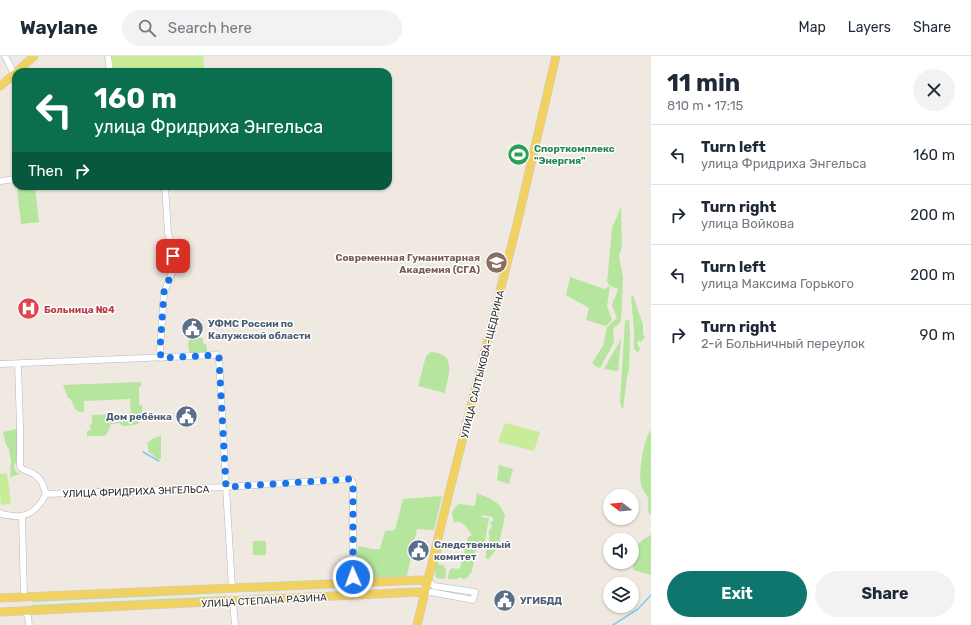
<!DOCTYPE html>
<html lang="en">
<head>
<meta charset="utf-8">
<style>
  body { margin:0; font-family:Rubik,sans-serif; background:#f2f2f3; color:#1f2937; height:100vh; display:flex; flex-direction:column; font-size:15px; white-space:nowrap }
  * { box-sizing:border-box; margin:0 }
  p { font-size:13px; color:#747a83 }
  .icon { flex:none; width:22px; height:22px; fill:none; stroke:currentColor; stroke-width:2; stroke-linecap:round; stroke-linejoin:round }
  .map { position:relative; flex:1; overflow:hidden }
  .drawer { display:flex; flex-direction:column; background:#fff; width:320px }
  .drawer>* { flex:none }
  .guide { position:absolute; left:12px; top:12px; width:380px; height:122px; border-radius:12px; box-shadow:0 1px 3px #0004; background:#0b6e4f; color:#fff; overflow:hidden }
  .needle { width:26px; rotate:286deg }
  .fabs { position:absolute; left:603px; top:433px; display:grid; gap:8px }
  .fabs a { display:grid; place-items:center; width:36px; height:36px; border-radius:50%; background:#fff; box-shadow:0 1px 3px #0004; font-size:20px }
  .pin { position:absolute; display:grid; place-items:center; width:34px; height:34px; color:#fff; margin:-17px; border-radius:8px; box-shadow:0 2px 6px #0006 }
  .me { position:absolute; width:44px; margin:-22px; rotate:358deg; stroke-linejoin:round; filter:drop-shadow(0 0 3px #0008) }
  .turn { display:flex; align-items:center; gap:14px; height:84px; padding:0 16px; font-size:18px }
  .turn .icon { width:52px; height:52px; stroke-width:2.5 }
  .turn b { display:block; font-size:28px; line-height:34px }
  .then { display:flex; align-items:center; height:38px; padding:0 16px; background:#0003; gap:8px; font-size:15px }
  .round { display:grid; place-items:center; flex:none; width:42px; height:42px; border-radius:21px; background:#f2f2f3 }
  .head { display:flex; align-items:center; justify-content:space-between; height:68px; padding:0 16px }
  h1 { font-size:24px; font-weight:700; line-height:30px }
  .button { display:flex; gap:8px; margin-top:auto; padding:8px 16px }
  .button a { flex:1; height:46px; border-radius:24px; background:#0f766e; color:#fff; font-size:16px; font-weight:700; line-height:46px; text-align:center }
  .button a+a { background:#f2f2f3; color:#1f2937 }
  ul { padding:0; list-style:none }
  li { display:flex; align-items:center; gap:12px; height:60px; padding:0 16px; border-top:1px solid #e0e1e3 }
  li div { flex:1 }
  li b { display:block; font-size:15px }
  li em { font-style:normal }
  header { display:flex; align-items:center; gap:24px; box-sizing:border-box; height:56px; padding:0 20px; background:#fff; border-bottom:1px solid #e0e1e3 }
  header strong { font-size:19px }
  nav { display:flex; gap:22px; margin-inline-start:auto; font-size:14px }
  .search { width:280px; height:36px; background:#f2f2f3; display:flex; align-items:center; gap:10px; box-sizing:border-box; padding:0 14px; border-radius:22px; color:#747a83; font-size:15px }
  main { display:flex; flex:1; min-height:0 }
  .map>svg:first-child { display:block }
  .green { fill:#b6e59e }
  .pitch { fill:#c9ec9a }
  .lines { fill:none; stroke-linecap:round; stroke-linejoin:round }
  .stream { stroke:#75cff0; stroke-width:1.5 }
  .minor-casing { stroke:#b4b7c1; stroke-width:7 }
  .major-casing { stroke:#c9c9c9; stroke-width:9 }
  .minor { stroke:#fff; stroke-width:6 }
  .major { stroke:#f2d163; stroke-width:8 }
  .route { stroke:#1a73e8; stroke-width:7; stroke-dasharray:0 12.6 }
  .labels { text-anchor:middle; stroke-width:3; stroke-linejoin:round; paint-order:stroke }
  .leisure-label { font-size:10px; font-weight:bold; fill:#27864d; stroke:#fff; text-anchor:start }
  .education-label { font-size:10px; font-weight:bold; fill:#785e54; stroke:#fff; text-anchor:end }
  .health-label { font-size:10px; font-weight:bold; fill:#be3a42; stroke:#fff; text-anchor:start }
  .service-label { font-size:10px; font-weight:bold; fill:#4e5e75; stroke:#fff; text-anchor:start }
  .street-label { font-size:10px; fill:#2e2e2e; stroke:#fff }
</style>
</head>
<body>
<header>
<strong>Waylane</strong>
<div class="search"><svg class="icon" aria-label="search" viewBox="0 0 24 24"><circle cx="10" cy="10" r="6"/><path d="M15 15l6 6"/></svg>Search here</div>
<nav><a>Map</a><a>Layers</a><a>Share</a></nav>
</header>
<main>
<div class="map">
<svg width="651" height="569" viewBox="0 0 651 569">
  <rect width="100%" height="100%" fill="#efe9e1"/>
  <path class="green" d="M35,131L39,166L21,168L17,133Z
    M621,151L622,191L619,200L623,221L621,265L613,273L614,286L600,312L597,311L592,307L603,290L607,271L617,262L612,250L613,245L615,242L618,233L610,230L607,250L612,264L606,270L586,264L589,252L566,239L570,221L604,233L610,230L607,226L612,172Z
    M633,239L643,269V278L645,281L641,286L639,284L637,287L640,293L638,297L634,293V273L631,241Z
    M629,263L630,278L629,315L627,320L623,354L620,347L625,265Z
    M190,282H203V288H206L207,296L192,297L189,296L188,287Z
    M621,283L618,315L604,313Z
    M431,296C458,298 448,318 445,337L418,330L426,300Z
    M140,326L142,329L139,331V348L142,350C143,370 140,369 122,370L120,367L111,368C109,372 109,376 105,380H87V375L91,374L90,370L92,366V359L129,358L131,356L130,343L84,345V356C70,356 77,347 68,342L63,329Z
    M17,373L18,406L14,408C14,414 15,416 21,418L10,421L11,405L9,393L6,389L3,376Z
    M651,374V459L648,456C648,452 649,447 648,443C647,438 642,434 641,429C638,419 644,380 651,374Z
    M161,380V402L159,403C154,402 153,398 149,396L147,387L154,382Z
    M499,409L513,413L509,428L497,424Z
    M477,437L491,443L497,447L501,451L505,460L498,492L494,496L489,503H486V494L489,488V475L492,471L490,467L494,464L492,461L482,459L481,461L489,462L484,490L477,489L472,515L467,522L463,523L460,521L457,523H450L448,522L449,515L452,512L456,513L460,512L468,481L472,479L465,469L458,465L454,467L452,456L458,448L475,450Z
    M442,440L434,474L417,473L407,520L360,524L358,522L354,507L359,490L372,493H380L385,475L395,474L403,443Z
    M651,475V519L633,514L634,500L638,494L636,490L645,482L650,480Z
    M253,485H266V499H253Z
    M440,488L443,489L438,508L443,509L446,514L445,523L436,522L435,516L433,514Z
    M226,534V537L32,546V542Z
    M226,540V543L31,552V549Z"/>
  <path class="pitch" d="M111,0H203L205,16H114Z
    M505,367L540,376L534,395L498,386Z
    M7,417L11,448L1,449L0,440V418Z"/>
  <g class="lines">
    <path class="stream" d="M143,396L159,405
      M613,569L638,553L651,539"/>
    <defs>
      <path id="minor" d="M5,0L14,18
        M108,0L110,16
        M0,125L16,123
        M161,302L160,293L164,237L174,211L171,188L168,177L165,130
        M0,308L217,299L219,302L226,431L232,532
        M18,308L20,370V411C24,415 27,415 32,417C41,421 43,429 46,438
        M0,457L1,458C7,459 14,461 20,460C32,459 41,448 46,438L226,431L350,423L353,427V508L354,539
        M22,460L24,541
        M425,537L431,536L473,544L475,536L434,530L428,525
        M233,545L235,569
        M25,555L28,561L29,569"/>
      <path id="major" d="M17,16L34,0
        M0,30L16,17
        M0,542L421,524L428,525
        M0,556L418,536L425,537
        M417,569L447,445L517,168L556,0"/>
    </defs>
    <use href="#minor" class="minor-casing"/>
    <use href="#major" class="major-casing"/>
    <use href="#minor" class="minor"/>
    <use href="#major" class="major"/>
  </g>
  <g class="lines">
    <path class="route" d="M173,200L174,211L164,236L160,293L161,302L217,299L219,302L226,431L350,423L353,427V521"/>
  </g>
  <defs>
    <symbol id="stadium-disc" viewBox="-11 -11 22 22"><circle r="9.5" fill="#2e9e5b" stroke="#fff"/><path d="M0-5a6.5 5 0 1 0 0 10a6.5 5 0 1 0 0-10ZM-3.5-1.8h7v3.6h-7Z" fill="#fff"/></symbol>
    <symbol id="university-disc" viewBox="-11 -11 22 22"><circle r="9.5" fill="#8d6e63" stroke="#fff"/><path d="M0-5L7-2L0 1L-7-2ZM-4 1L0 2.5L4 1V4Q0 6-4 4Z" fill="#fff"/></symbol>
    <symbol id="hospital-disc" viewBox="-11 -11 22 22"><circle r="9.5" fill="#e0444e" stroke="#fff"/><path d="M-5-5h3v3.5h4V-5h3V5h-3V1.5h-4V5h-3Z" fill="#fff"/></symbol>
    <symbol id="civic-disc" viewBox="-11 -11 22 22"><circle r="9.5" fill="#5c6f8a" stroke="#fff"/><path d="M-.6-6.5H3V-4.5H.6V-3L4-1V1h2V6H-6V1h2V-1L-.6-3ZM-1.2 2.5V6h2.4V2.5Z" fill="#fff"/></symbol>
  </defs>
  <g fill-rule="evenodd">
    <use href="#stadium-disc" x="506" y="86" width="25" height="25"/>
    <use href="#university-disc" x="484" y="194" width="25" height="25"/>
    <use href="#hospital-disc" x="16" y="240" width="25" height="25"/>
    <use href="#civic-disc" x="180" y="260" width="25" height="25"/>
    <use href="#civic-disc" x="174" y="348" width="25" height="25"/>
    <use href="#civic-disc" x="406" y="482" width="25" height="25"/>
    <use href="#civic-disc" x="492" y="532" width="25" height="25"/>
  </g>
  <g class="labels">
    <g class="leisure-label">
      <text x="534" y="96">Спорткомплекс<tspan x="534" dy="12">"Энергия"</tspan></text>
    </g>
    <g class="education-label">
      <text x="480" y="205">Современная Гуманитарная<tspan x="480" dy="12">Академия (СГА)</tspan></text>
    </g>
    <g class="health-label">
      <text x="44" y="257">Больница №4</text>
    </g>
    <g class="service-label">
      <text x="208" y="271">УФМС России по<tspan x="208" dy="12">Калужской области</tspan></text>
      <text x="172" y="364" text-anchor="end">Дом ребёнка</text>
      <text x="434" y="492">Следственный<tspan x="434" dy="12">комитет</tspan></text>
      <text x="520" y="548">УГИБДД</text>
    </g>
    <g class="street-label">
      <text transform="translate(482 308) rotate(-76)" y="4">УЛИЦА САЛТЫКОВА-ЩЕДРИНА</text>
      <text transform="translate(136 435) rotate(-2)" y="4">УЛИЦА ФРИДРИХА ЭНГЕЛЬСА</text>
      <text transform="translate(264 544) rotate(-3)" y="4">УЛИЦА СТЕПАНА РАЗИНА</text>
    </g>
  </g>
</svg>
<div class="fabs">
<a><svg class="needle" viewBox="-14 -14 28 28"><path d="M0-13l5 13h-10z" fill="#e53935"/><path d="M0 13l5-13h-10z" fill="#747a83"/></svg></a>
<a><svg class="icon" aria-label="sound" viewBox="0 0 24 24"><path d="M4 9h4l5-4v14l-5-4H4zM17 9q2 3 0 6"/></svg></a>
<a><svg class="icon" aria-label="layers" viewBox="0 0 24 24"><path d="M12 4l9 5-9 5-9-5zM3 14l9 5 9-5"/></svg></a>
</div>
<div class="pin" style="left:173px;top:200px;background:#d93025"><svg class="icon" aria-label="arrive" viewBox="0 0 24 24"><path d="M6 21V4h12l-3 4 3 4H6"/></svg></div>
<svg class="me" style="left:353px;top:521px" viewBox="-20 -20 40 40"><circle r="17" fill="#1a73e8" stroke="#fff" stroke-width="3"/><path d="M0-11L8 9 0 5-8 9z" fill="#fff"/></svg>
<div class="guide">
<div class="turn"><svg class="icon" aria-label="left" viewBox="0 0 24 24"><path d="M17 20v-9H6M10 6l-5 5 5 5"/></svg><div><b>160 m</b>улица Фридриха Энгельса</div></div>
<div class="then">Then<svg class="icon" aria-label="right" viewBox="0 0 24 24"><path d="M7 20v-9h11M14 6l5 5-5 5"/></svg></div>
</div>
</div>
<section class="drawer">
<div class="head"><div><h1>11 min</h1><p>810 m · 17:15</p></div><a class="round"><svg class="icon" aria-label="close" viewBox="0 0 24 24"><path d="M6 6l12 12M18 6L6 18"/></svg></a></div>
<ul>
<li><svg class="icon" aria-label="left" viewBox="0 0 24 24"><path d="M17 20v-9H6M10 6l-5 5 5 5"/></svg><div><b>Turn left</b><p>улица Фридриха Энгельса</p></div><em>160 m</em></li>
<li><svg class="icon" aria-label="right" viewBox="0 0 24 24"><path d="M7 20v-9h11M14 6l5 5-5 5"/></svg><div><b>Turn right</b><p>улица Войкова</p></div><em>200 m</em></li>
<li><svg class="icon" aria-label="left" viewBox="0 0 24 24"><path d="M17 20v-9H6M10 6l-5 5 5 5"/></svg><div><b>Turn left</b><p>улица Максима Горького</p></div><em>200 m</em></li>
<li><svg class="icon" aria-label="right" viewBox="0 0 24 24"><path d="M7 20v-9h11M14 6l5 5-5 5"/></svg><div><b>Turn right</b><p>2-й Больничный переулок</p></div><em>90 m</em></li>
</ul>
<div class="button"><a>Exit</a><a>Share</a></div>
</section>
</main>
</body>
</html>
